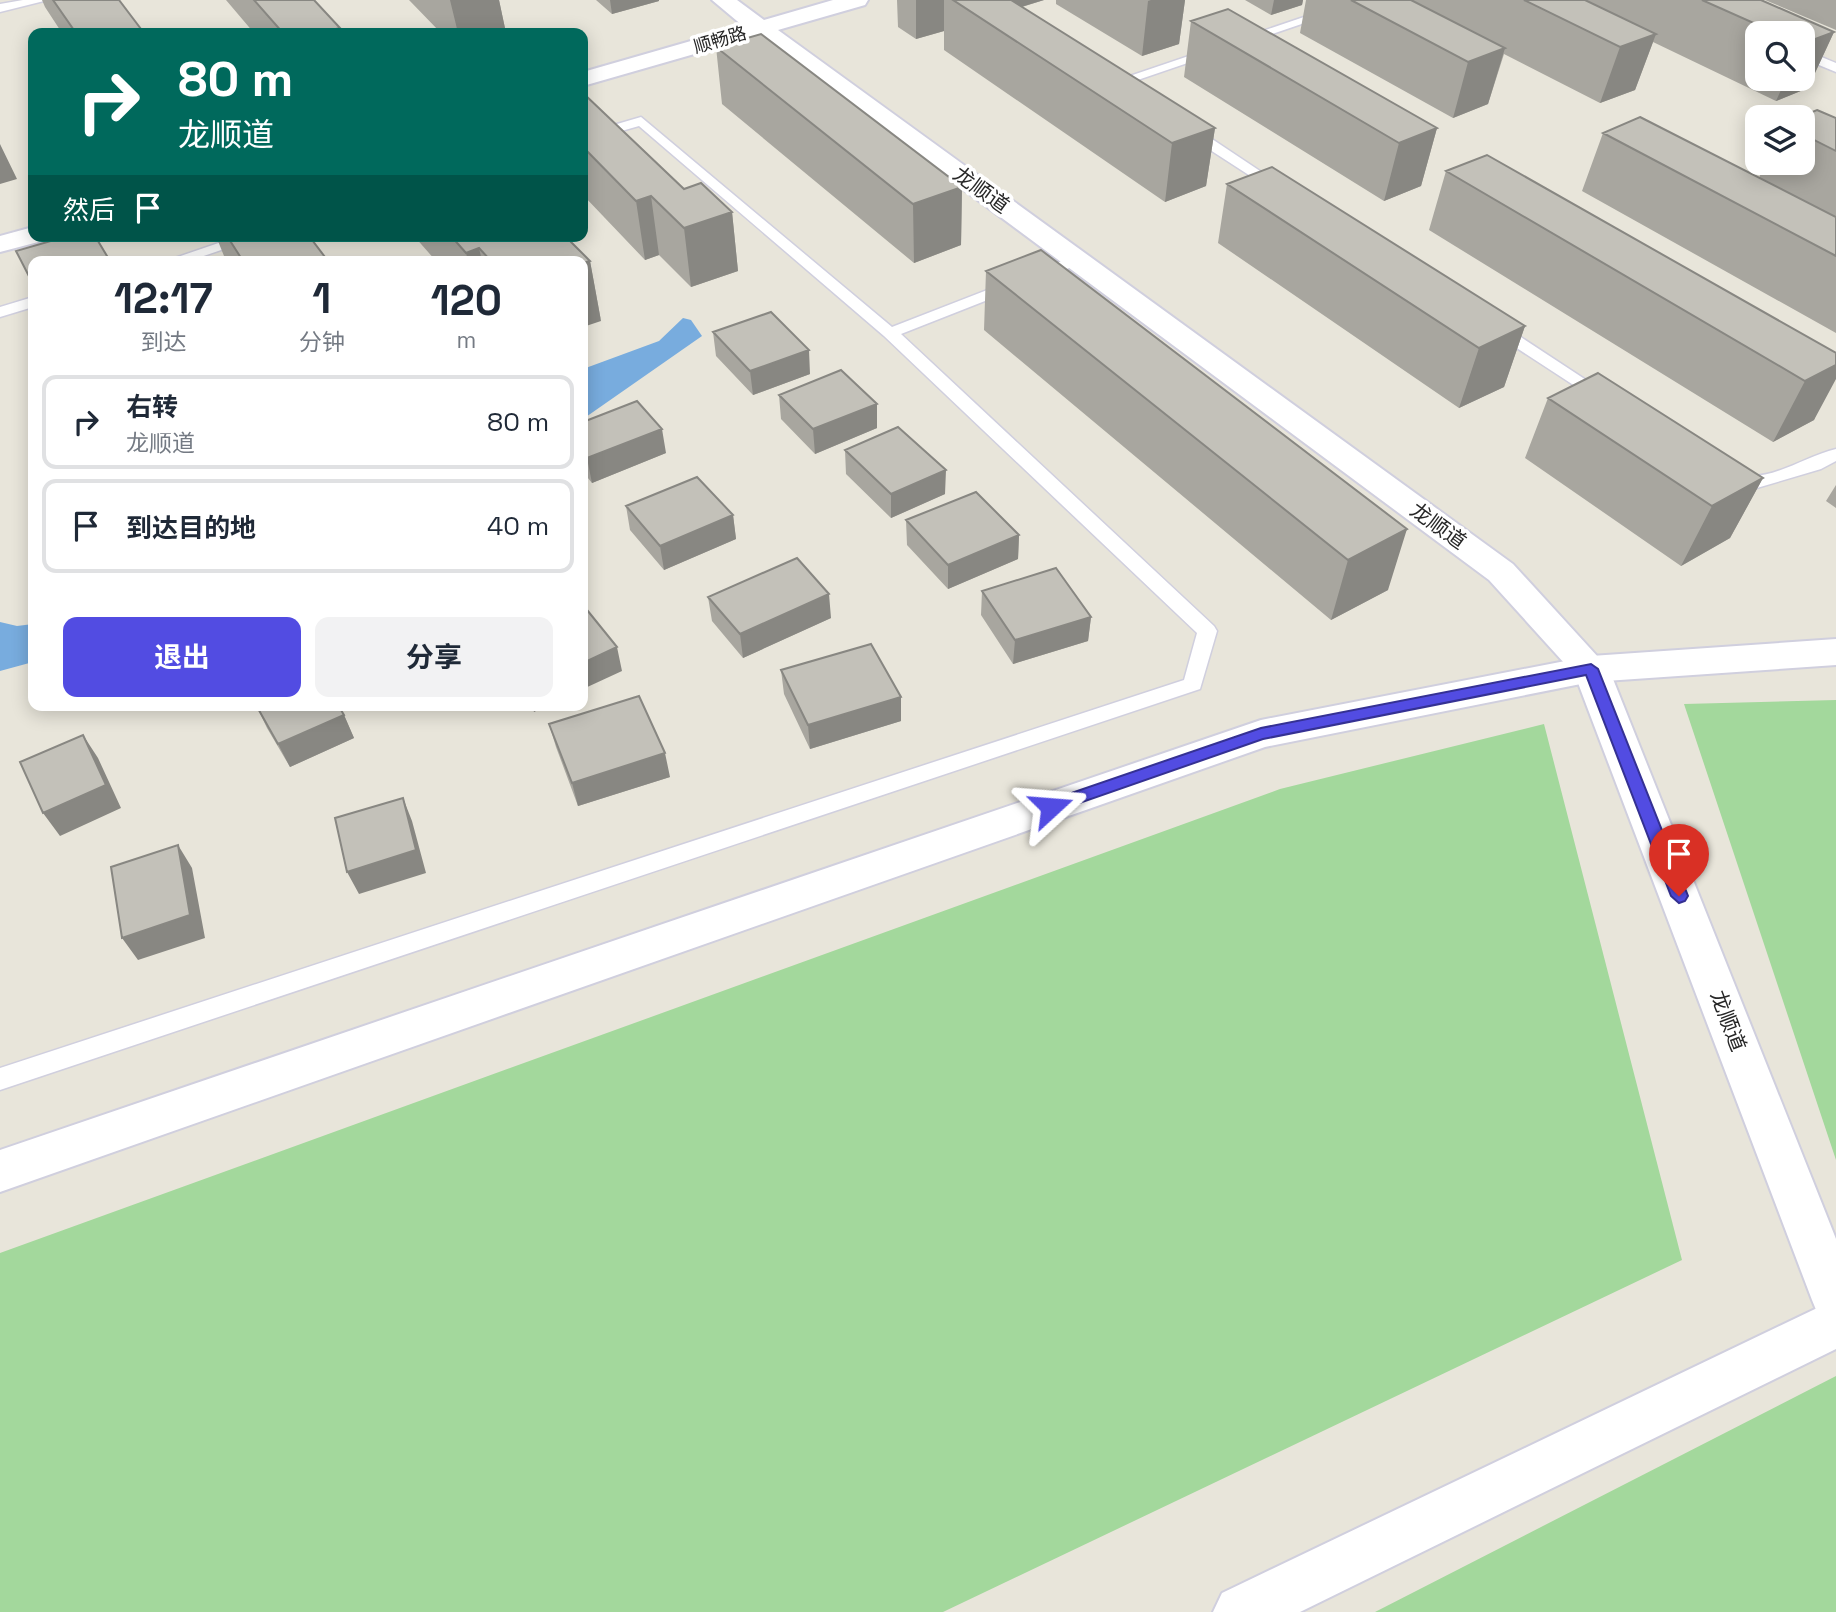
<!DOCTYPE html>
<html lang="zh">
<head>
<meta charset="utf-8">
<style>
  body { margin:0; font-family:"Space Grotesk","Noto Sans SC",sans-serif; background:#f2f2f3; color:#1f2937; height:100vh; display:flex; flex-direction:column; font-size:26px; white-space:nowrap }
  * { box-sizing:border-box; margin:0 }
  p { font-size:23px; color:#747a83 }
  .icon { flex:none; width:38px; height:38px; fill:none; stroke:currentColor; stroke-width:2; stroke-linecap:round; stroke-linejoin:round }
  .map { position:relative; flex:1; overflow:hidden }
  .drawer { position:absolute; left:28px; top:256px; width:560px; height:455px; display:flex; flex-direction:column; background:#fff; border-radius:14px; box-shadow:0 4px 18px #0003 }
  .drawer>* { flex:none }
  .guide { position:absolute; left:28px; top:28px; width:560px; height:214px; border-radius:14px; box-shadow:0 4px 18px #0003; background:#00695c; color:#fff; overflow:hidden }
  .tools { position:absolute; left:1745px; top:21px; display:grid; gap:14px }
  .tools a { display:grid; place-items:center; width:70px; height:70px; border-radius:14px; background:#fff; box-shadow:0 4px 18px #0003; font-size:35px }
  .pin { position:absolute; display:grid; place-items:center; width:60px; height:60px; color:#fff; margin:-72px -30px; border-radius:50% 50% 50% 0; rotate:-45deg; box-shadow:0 0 7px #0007 }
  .pin .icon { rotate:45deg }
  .me { position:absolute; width:77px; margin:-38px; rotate:71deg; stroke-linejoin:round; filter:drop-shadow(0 0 5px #0008) }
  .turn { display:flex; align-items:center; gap:24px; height:147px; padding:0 35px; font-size:32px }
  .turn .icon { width:91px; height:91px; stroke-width:2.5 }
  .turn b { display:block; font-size:49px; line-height:60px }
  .then { display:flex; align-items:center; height:66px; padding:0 35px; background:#0003; gap:14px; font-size:26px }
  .eta { display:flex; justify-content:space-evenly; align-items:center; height:119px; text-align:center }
  .eta b { font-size:42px; font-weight:700; line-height:49px }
  .action { display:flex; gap:14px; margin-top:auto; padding:14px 35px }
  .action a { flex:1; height:80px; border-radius:14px; background:#524ce2; color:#fff; font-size:28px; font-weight:700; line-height:80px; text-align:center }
  .action a+a { background:#f2f2f3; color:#1f2937 }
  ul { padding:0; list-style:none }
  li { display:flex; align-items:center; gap:21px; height:94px; margin:0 14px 10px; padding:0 21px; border:4px solid #e0e1e3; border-radius:14px }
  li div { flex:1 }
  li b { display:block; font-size:26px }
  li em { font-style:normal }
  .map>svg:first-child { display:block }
  .green { fill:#a3d89c }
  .water { fill:#78acde }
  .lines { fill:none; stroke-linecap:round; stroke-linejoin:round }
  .service-casing { stroke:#d0cfde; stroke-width:3 }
  .minor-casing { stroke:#d0cfde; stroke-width:4 }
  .tertiary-casing { stroke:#d0cfde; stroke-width:4 }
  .service { fill:#fff; fill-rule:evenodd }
  .minor { fill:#fff; fill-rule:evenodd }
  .tertiary { fill:#fff; fill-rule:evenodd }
  .wall { fill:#a8a69f; fill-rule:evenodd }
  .shaded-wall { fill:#888782 }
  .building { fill:#c3c1b9; stroke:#888782; stroke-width:2 }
  .route { fill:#524ce2; stroke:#353193; stroke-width:2 }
  .labels { text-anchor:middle; stroke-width:7; stroke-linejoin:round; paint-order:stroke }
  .far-street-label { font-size:18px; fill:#272727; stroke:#fff }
  .street-label { font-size:21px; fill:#272727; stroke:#fff }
</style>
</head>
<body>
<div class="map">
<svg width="1836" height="1612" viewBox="0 0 1836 1612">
  <rect width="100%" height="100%" fill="#e8e5da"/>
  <path class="green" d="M1836,700V1160L1684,704Z
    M1544,724L1682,1260L943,1612H0V1253L1280,789Z
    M1836,1376V1612H1375Z"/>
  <path class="water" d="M683,318L691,320L702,336L583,419V369L659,341Z
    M0,622L17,626L33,624V662L0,671Z"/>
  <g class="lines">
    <defs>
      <path id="service" d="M23,0H48L0,12V4Z
        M1354,0H1372L1126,84L1130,88L1129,91H1119L1109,83Z
        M1802,49L1836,63V72L1802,58Z
        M641,117L892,327L1072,257H1082V263L901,334L1214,626L1217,631L1200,689L0,1090V1068L1184,680L1197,633L884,336L639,126L583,142V134Z
        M1189,126L1194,127L1287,189L1275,192L1184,133L1182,130Z
        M239,236H262L189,261H166Z
        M33,297V307L0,317V307Z
        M1495,322L1501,324L1612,397L1610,401H1598L1489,330L1487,327Z
        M1836,449V461L1821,469L1750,490H1738L1725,480L1734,474C1769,484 1802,457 1836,449Z"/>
      <path id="minor" d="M1836,639V665L1591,682L1265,747L0,1192V1150L1261,720L1591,656Z
        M1836,1299V1349L1300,1612H1213L1222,1593Z"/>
      <path id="tertiary" d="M712,0H737L764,20L833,0H868L865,5L778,30L1513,564L1609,669L1836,1239V1324L1819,1317L1812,1300L1575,675L1489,580L757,36L583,86V72L743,26Z
        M33,227V236H46L42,241L0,252V236Z"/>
    </defs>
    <use href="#service" class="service-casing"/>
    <use href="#minor" class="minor-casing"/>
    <use href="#tertiary" class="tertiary-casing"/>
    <use href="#service" class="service"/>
    <use href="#minor" class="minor"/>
    <use href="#tertiary" class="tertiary"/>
  </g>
  <path class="wall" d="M42,0H119L144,33H62L45,7Z
    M226,0H314L341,33H254Z
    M409,0H499L506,33H441Z
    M596,0H659V1L612,14Z
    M897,0H1044L1022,7L1215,128L1206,186L1165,202L944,50V31L916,39L898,27Z
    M1056,0H1185L1179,44L1142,56L1056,4Z
    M1245,0H1303L1302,5L1271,15Z
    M1306,0H1761L1834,32L1808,88L1776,101L1653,42L1635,90L1600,103L1504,54L1488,104L1453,118L1300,33ZM1757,33H1802V79H1757Z
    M1765,0H1836V30Z
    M1191,21L1437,128L1421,186L1384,201L1184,77Z
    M716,47L962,187L961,245L914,263L722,104Z
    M583,93L684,189L732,212L738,271L691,287L659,255L645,260L583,195Z
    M1802,117L1836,118V333L1582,191L1603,133L1759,178L1765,163H1802Z
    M1446,171L1836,353L1814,420L1773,442L1429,230Z
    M1227,184L1525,326L1504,387L1459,408L1218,243Z
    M216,236H309L328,261H226Z
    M414,236H565L590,261L601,321L583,261H436Z
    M986,271L1388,590L1331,620L984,330Z
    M713,332L810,374L753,395L716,356Z
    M779,395L877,428L815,454L781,419Z
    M1548,398L1763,478L1730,538L1681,566L1525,458Z
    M583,422L666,453L592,483L583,472Z
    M845,450L945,494L891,518L846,474Z
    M1836,485V508L1826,501Z
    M626,506L733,515L736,539L664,570L630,530Z
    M906,520L1019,535L1018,559L948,589L907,545Z
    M982,591L1091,617L1088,641L1013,664L981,615Z
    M708,597L831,618L743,658L712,621Z
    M781,670L901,721L810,749L784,694Z
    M256,705L344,715L354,738L290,767L267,728Z
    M549,724L670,777L578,806L556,747Z"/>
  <path class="shaded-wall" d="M450,0H499L506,33H458Z
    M610,0H659V1L612,14Z
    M916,0H944V31L916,39Z
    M953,0H1044L982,19Z
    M1151,0H1185L1179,44L1142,56L1148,1Z
    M1274,0H1303L1302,5L1271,15Z
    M340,28L341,33H320Z
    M1834,32L1808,88L1776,101L1786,79H1802V44Z
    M1656,34L1635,90L1600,103L1620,47Z
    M1505,48L1488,104L1453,118L1468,62Z
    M1215,128L1206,186L1165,202L1172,143Z
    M1437,128L1421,186L1384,201L1399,143Z
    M0,144L17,179L0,184Z
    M962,187L961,245L914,263L913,204Z
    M651,196L659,255L645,260L636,201Z
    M732,212L738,271L691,287L684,228Z
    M479,248L482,261H468L466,253Z
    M590,261L601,321L583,327V263Z
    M1525,326L1504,387L1459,408L1479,348Z
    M809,350L810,374L753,395L750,371Z
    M1836,365V379L1814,420L1773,442L1805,381Z
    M877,404V428L815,454L813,429Z
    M662,429L666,453L592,483L587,458Z
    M946,470L945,494L891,518V494Z
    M1763,478L1730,538L1681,566L1712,506Z
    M733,515L736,539L664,570L660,546Z
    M1407,529L1388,590L1331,620L1348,560Z
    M1019,535L1018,559L948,589V565Z
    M829,594L831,618L743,658L740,634Z
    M1091,617L1088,641L1013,664L1015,640Z
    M617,647L622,671L583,689V663Z
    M901,697V721L810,749L808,725Z
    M532,705H548L534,712Z
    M344,715L354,738L290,767L278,744Z
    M83,735L98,758L121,808L60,836L43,813Z
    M665,753L670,777L578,806L572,783Z
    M403,798L412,821L426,873L359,894L347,872Z
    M178,845L192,868L205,938L138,960L122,938Z"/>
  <path class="building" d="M53,0H119L144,33H76Z
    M254,0H314L340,28L320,33H283Z
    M953,0H1011L1215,128L1172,143Z
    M1351,0H1411L1505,48L1468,62Z
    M1524,0H1585L1656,34L1620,47Z
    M1702,0H1761L1834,32L1802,44V33H1776Z
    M1228,9L1437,128L1399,143L1191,21Z
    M761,34L962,187L913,204L716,47Z
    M583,93L684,189L701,183L732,212L684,228L651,196L636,201L583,147Z
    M1817,110L1836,118V151L1802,134V117H1800Z
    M1640,117L1836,217V256L1603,133Z
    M1487,155L1836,353V365L1805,381L1446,171Z
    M1272,167L1525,326L1479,348L1227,184Z
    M68,236H95L110,261H33V284L16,251Z
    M227,236H309L328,261H243Z
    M451,236H565L590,261L583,263V261H491L479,248L466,253Z
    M1041,250L1407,529L1348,560L986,271Z
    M771,312L809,350L750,371L713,332Z
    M841,370L877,404L813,429L779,395Z
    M1598,373L1763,478L1712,506L1548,398Z
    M637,401L662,429L587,458L583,454V422Z
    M898,427L946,470L891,494L845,450Z
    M697,477L733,515L660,546L626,506Z
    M976,492L1019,535L948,565L906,520Z
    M797,558L829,594L740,634L708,597Z
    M1056,568L1091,617L1015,640L982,591Z
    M583,605L617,647L583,663Z
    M871,644L901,697L808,725L781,670Z
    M639,696L665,753L572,783L549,724Z
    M256,705H338L344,715L278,744Z
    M83,735L106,785L43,813L20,762Z
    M403,798L416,850L347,872L335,818Z
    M178,845L190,915L122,938L111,867Z"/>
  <path class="route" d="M1591,664L1598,669L1688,896L1685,901L1679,903L1671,896L1586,675L1263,739L1051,813L1043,807L1045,802L1261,728Z"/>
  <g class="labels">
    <g class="far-street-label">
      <text transform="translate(720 40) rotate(-16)" y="6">顺畅路</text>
    </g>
    <g class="street-label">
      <text transform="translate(981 190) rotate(36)" y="7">龙顺道</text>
      <text transform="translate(1438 526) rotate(36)" y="7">龙顺道</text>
      <text transform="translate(1728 1021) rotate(69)" y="7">龙顺道</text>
    </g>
  </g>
</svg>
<div class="tools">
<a><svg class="icon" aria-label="search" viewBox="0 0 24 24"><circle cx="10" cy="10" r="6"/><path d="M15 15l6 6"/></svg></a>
<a><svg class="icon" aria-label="layers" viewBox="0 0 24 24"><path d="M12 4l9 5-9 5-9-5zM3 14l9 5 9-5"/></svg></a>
</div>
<div class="pin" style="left:1679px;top:896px;background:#d93025"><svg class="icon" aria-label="arrive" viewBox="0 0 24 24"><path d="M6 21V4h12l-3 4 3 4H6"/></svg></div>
<svg class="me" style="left:1051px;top:807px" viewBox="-20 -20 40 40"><path d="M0-17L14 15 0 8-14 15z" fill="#524ce2" stroke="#fff" stroke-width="4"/></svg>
<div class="guide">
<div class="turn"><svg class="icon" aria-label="right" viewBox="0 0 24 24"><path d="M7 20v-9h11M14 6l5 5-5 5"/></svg><div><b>80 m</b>龙顺道</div></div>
<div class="then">然后<svg class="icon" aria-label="arrive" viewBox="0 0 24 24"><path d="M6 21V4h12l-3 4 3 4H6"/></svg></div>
</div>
<section class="drawer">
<div class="eta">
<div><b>12:17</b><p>到达</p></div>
<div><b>1</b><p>分钟</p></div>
<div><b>120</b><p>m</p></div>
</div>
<ul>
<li><svg class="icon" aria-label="right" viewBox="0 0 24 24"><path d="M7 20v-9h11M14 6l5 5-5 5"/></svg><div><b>右转</b><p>龙顺道</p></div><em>80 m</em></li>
<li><svg class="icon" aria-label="arrive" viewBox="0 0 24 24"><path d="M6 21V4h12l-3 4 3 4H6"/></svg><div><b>到达目的地</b></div><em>40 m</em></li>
</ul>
<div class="action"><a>退出</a><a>分享</a></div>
</section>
</div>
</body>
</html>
